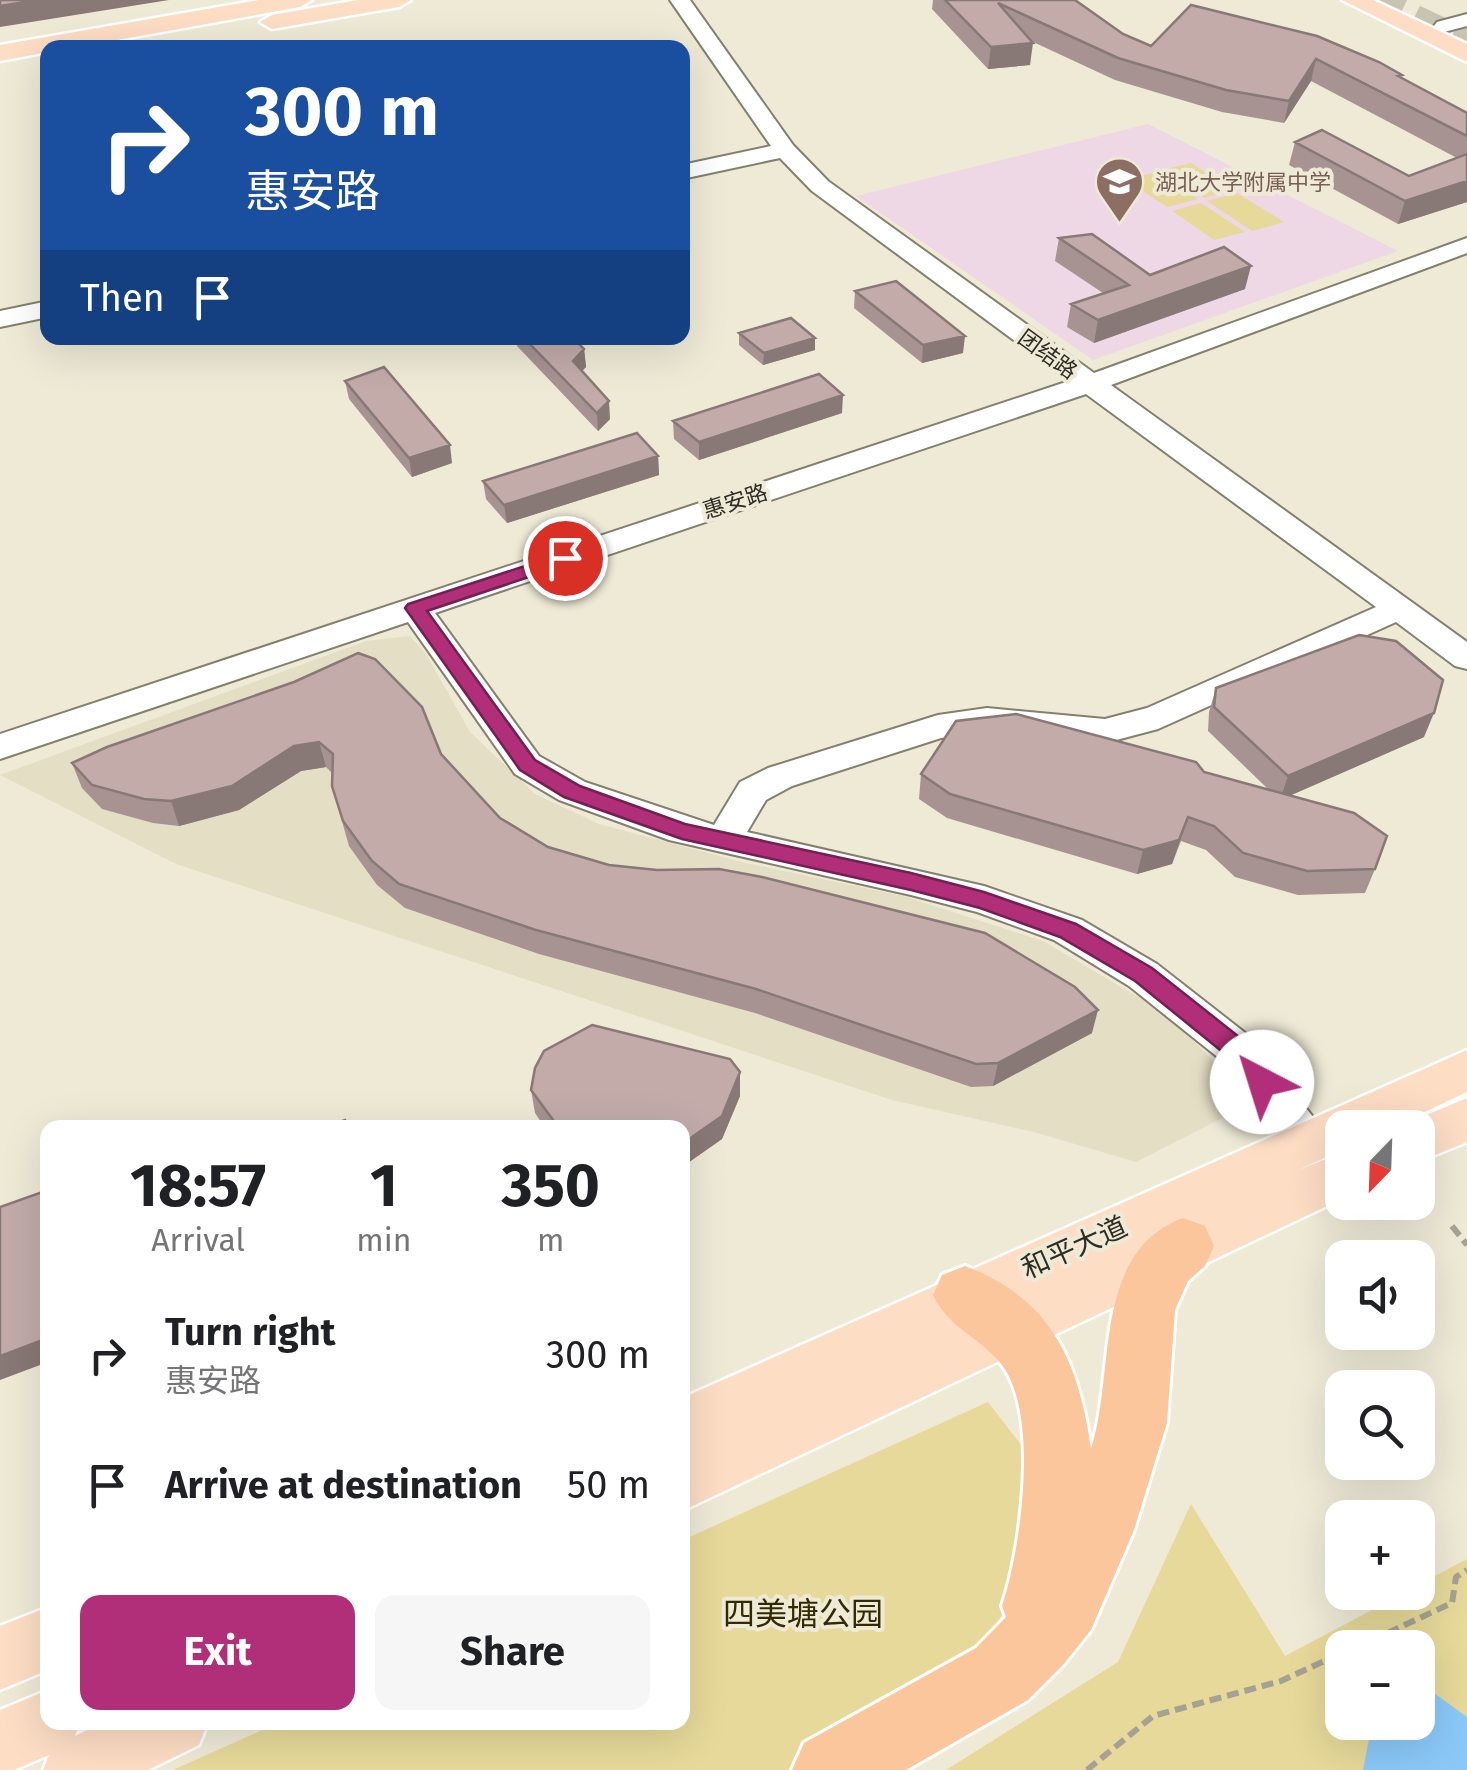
<!DOCTYPE html>
<html lang="en">
<head>
<meta charset="utf-8">
<style>
  body { margin:0; font-family:"Fira Sans","Noto Sans SC",sans-serif; background:#f6f6f6; color:#202124; height:100vh; display:flex; flex-direction:column; font-size:38px; white-space:nowrap }
  * { box-sizing:border-box; margin:0 }
  p { font-size:32px; color:#757577 }
  .icon { flex:none; width:55px; height:55px; fill:none; stroke:currentColor; stroke-width:2; stroke-linecap:round; stroke-linejoin:round }
  .map { position:relative; flex:1; overflow:hidden }
  .panel { position:absolute; left:40px; top:1120px; width:650px; height:610px; display:flex; flex-direction:column; background:#fff; border-radius:20px; box-shadow:0 10px 40px #0002 }
  .panel>* { flex:none }
  .banner { position:absolute; left:40px; top:40px; width:650px; height:305px; border-radius:20px; box-shadow:0 10px 40px #0002; background:#1a4fa0; color:#fff; overflow:hidden }
  .needle { width:65px; rotate:203deg }
  .buttons { position:absolute; left:1325px; top:1110px; display:grid; gap:20px }
  .buttons a { display:grid; place-items:center; width:110px; height:110px; border-radius:20px; background:#fff; box-shadow:0 10px 40px #0002; font-size:50px }
  .pin { position:absolute; display:grid; place-items:center; width:85px; height:85px; color:#fff; margin:-42px; border:5px solid #fff; border-radius:50%; box-shadow:0 2px 10px #0007 }
  .me { position:absolute; width:110px; margin:-55px; rotate:320deg; stroke-linejoin:round; filter:drop-shadow(0 0 8px #0008) }
  .turn { display:flex; align-items:center; gap:35px; height:210px; padding:0 40px; font-size:45px }
  .turn .icon { width:130px; height:130px; stroke-width:2.5 }
  .turn b { display:block; font-size:70px; line-height:85px }
  .then { display:flex; align-items:center; height:95px; padding:0 40px; background:#0003; gap:20px; font-size:38px }
  .eta { display:flex; justify-content:space-evenly; align-items:center; height:170px; text-align:center }
  .eta b { font-size:60px; font-weight:700; line-height:70px }
  .cta { display:flex; gap:20px; margin-top:auto; padding:20px 40px }
  .cta a { flex:1; height:115px; border-radius:20px; background:#b12f79; color:#fff; font-size:40px; font-weight:700; line-height:115px; text-align:center }
  .cta a+a { background:#f6f6f6; color:#202124 }
  ul { padding:0; list-style:none }
  li { display:flex; align-items:center; gap:30px; height:130px; padding:0 40px }
  li div { flex:1 }
  li b { display:block; font-size:38px }
  li em { font-style:normal }
  .map>svg:first-child { display:block }
  .built { fill:#e4dec4 }
  .education { fill:#eed8e6 }
  .green { fill:#e6d999; fill-rule:evenodd }
  .water { fill:#8bc8f8 }
  .lines { fill:none; stroke-linecap:round; stroke-linejoin:round }
  .major-tunnel { stroke:#c8c4b3; stroke-width:28; stroke-dasharray:28 14; stroke-linecap:butt }
  .minor-casing { stroke:#83806d; stroke-width:4 }
  .major-casing { stroke:#fff; stroke-width:5 }
  .highway-casing { stroke:#fff; stroke-width:6 }
  .path { stroke:#a5a293; stroke-width:6; stroke-dasharray:12 6; stroke-linecap:butt }
  .minor { fill:#fff; fill-rule:evenodd }
  .major { fill:#fdddc4; fill-rule:evenodd }
  .highway { fill:#fcc69d; fill-rule:evenodd }
  .wall { fill:#a79391 }
  .shaded-wall { fill:#887876 }
  .building { fill:#c2aba9; stroke:#887876; stroke-width:2.5 }
  .route { fill:#b12f79; stroke:#731f4f; stroke-width:2.5 }
  .labels { text-anchor:middle; stroke-width:8; stroke-linejoin:round; paint-order:stroke }
  .far-education-label { font-size:22px; fill:#785e54; stroke:#eeead6; text-anchor:start }
  .far-street-label { font-size:22px; fill:#2e2c25; stroke:#eeead6 }
  .street-label { font-size:28px; fill:#2e2c25; stroke:#eeead6 }
  .near-park-label { font-size:32px; fill:#322a01; stroke:#eeead6 }
</style>
</head>
<body>
<div class="map">
<svg width="1467" height="1770" viewBox="0 0 1467 1770">
  <rect width="100%" height="100%" fill="#eeead6"/>
  <path class="built" d="M410,636L426,654L470,732L535,794L599,824L746,863L903,896L1043,941L1167,1014L1235,1083L1230,1114L1136,1162L1034,1132L892,1100L176,864L0,775L366,641Z"/>
  <path class="education" d="M1148,124L1398,251L1093,360L856,196Z"/>
  <path class="green" d="M1191,163L1232,190L1204,198L1162,170Z
    M1158,172L1198,199L1167,207L1125,179Z
    M1237,193L1284,222L1252,231L1207,201Z
    M1201,203L1245,232L1214,240L1172,211Z
    M988,1402L1025,1450L1033,1528L1016,1595L894,1770H173L278,1723L682,1722L683,1540Z
    M1191,1504L1285,1656L1404,1593L1418,1592V1585L1467,1559V1770H946L1118,1662ZM1342,1648H1418V1722H1342Z"/>
  <path class="water" d="M1427,1688L1467,1717V1770H1363L1372,1723L1418,1722V1689Z"/>
  <g class="lines">
    <path class="major-tunnel" d="M1376,0L1467,44"/>
    <defs>
      <path id="minor" d="M670,0H690L793,145L828,181L1094,373L1467,238V253L1111,385L1467,642V669L1455,666L1396,622L1158,729L1105,743L987,732L941,738L792,786L766,800L747,832L984,886L1082,920L1157,964L1253,1039L1323,1130L1329,1143L1323,1156L1308,1161L1293,1156L1225,1063L1129,986L1054,940L977,912L911,895L669,840L559,800L515,774L408,622L0,759V734L1069,381L812,191L780,158L682,179V165L771,146ZM1086,394L1376,607L1147,708L1105,719L987,708L938,715L768,768L740,782L714,825L585,782L539,756L435,613Z
        M1467,14V26L1444,32L1434,26L1437,22Z
        M48,301V317L0,327V311Z"/>
      <path id="major" d="M259,0H312L300,7L73,48H48V52L0,61V45Z
        M358,0H411L399,7L272,29L260,22L272,15Z
        M1342,0H1373L1467,44V62Z
        M1467,1050V1092L1391,1128H1342V1150L1298,1170L1342,1153V1199L682,1511V1398Z
        M1467,1098V1142L1418,1162V1128L1400,1126Z
        M48,1607V1670L0,1690V1626Z
        M48,1690V1722H80L75,1736L103,1722H208L199,1745L148,1770H43L49,1755L14,1770H0V1710Z"/>
      <path id="highway" d="M1183,1218L1205,1226L1214,1246L1205,1266L1188,1281L1175,1310L1167,1423L1134,1530L1091,1630L1063,1665L1028,1700L906,1770H792L804,1743L976,1648L1006,1617L1002,1606C1021,1550 1040,1415 1002,1365C979,1336 949,1329 933,1295L942,1275L965,1266C1051,1298 1079,1362 1091,1449C1116,1373 1091,1252 1183,1218Z"/>
    </defs>
    <use href="#minor" class="minor-casing"/>
    <use href="#major" class="major-casing"/>
    <use href="#highway" class="highway-casing"/>
    <path class="path" d="M1452,1226L1467,1245
      M1355,1648L1452,1603L1456,1577L1467,1570
      M1087,1770L1153,1716L1281,1681L1342,1653"/>
    <use href="#minor" class="minor"/>
    <use href="#major" class="major"/>
    <use href="#highway" class="highway"/>
  </g>
  <path class="wall" d="M933,0H1075L1123,34L1151,46L1191,5L1402,75L1401,78L1467,113V202L1398,224L1289,165L1295,142L1409,176L1457,158L1311,81L1284,123L1222,112L1115,80L1031,41L1030,65L988,69L932,9Z
    M1059,238L1150,275L1245,289L1094,343L1067,327L1071,304L1103,293L1055,261Z
    M855,291L963,353L922,363L854,308Z
    M739,333L815,338V350L763,365L739,345Z
    M516,338H573L584,349L586,367L582,371L610,419L598,431L517,346Z
    M345,381L452,463L412,477L349,399Z
    M842,413L699,460L674,439L673,421Z
    M658,456L659,475L507,523L486,499L483,481Z
    M294,682L441,754L500,818L548,847L1092,1033L993,1086L971,1087L755,1013L539,954L405,908L377,885L349,846L332,786V773L326,767L301,771L239,810L179,826L153,823L102,809L82,788L72,763Z
    M1216,688L1424,737L1289,796L1375,869L1365,893L1298,895L1235,877L1206,850L1181,841L1172,864L1137,874L947,818L919,799L921,774L1204,772L1269,790L1208,731L1209,712Z
    M740,1072V1096L722,1139L682,1167V1128H545L535,1113L531,1090Z"/>
  <path class="shaded-wall" d="M38,0H169L0,27V6Z
    M1033,43L1030,65L988,69L991,47Z
    M1316,59L1311,81L1284,123L1289,101Z
    M1467,181V202L1398,224L1405,201Z
    M1251,266L1245,289L1094,343L1098,320Z
    M965,336L963,353L922,363L923,345Z
    M815,338V350L763,365L764,353Z
    M584,349L586,367L575,378L573,361Z
    M843,395L842,413L699,460V442Z
    M609,401L610,419L598,431L597,413Z
    M450,445L452,463L412,477L409,458Z
    M658,456L659,475L507,523L504,505Z
    M1434,713L1424,737L1280,800L1288,776Z
    M319,742L326,767L301,771L239,810L179,826L171,801L294,746Z
    M1188,817L1172,864L1137,874L1143,850Z
    M1098,1010L1092,1033L993,1086L998,1063Z
    M740,1072V1096L722,1139L682,1167V1144Z
    M48,1338V1362L0,1380V1356Z"/>
  <path class="building" d="M0,0H38L0,6Z
    M945,0H1075L1123,34L1151,46L1191,5L1317,36L1379,62L1402,75L1398,76L1467,113V136L1316,59L1289,101L1226,90L1118,58L998,3L1033,43L991,47Z
    M1322,130L1409,176L1467,154V181L1405,201L1295,142Z
    M1092,234L1150,275L1224,247L1251,266L1098,320L1071,304L1129,285L1059,238Z
    M896,281L965,336L923,345L855,291Z
    M791,318L815,338L764,353L739,333Z
    M524,338H573L584,349L573,361L609,401L597,413Z
    M384,367L450,445L409,458L345,381Z
    M819,374L843,395L699,442L673,421Z
    M637,433L658,456L504,505L483,481Z
    M1359,635L1396,641L1443,680L1434,713L1288,776L1214,707L1216,688Z
    M358,653L375,659L422,707L441,754L500,818L548,847L609,865L657,870L719,869L762,877L985,933L1075,987L1098,1010L998,1063L976,1064L756,989L536,930L399,884L372,861L343,821L332,786L333,754L319,742L294,746L232,786L171,801L144,799L92,785L72,763L107,747L294,682Z
    M1016,714L1196,762L1204,772L1354,813L1387,836L1375,869L1307,871L1243,853L1214,826L1188,817L1179,840L1143,850L950,794L921,774L956,721Z
    M592,1025L730,1059L740,1072L722,1116L682,1144V1128H559L531,1090L535,1068L544,1051Z
    M345,1120L348,1128H322Z
    M48,1190V1338L0,1356V1207Z"/>
  <path class="route" d="M565,553L574,558L571,563L427,611L535,760L580,786L685,824L911,873L984,892L1076,924L1152,968L1248,1044L1275,1082L1271,1089L1262,1092L1253,1089L1230,1058L1135,981L1060,937L980,908L911,890L682,839L564,797L520,770L405,608L408,604Z"/>
  <defs>
    <symbol id="school-pin" viewBox="-11 -11 22 30"><path d="M0 17L-7.5 6A9.5 9.5 0 1 1 7.5 6Z" fill="#8d6e63" stroke="#eeead6"/><path d="M0-5L7-2L0 1L-7-2ZM-4 1L0 2.5L4 1V4Q0 6-4 4Z" fill="#fff"/></symbol>
  </defs>
  <g fill-rule="evenodd">
    <use href="#school-pin" x="1092" y="154" width="55" height="75"/>
  </g>
  <g class="labels">
    <g class="far-education-label">
      <text x="1155" y="190">湖北大学附属中学</text>
    </g>
    <g class="far-street-label">
      <text transform="translate(1048 354) rotate(36)" y="8">团结路</text>
      <text transform="translate(735 501) rotate(-18)" y="8">惠安路</text>
    </g>
    <g class="street-label">
      <text transform="translate(1074 1247) rotate(-24)" y="10">和平大道</text>
    </g>
    <g class="near-park-label">
      <text x="803" y="1625">四美塘公园</text>
    </g>
  </g>
</svg>
<div class="buttons">
<a><svg class="needle" viewBox="-14 -14 28 28"><path d="M0-13l5 13h-10z" fill="#e53935"/><path d="M0 13l5-13h-10z" fill="#757577"/></svg></a>
<a><svg class="icon" aria-label="sound" viewBox="0 0 24 24"><path d="M4 9h4l5-4v14l-5-4H4zM17 9q2 3 0 6"/></svg></a>
<a><svg class="icon" aria-label="search" viewBox="0 0 24 24"><circle cx="10" cy="10" r="6"/><path d="M15 15l6 6"/></svg></a>
<a>+</a>
<a>−</a>
</div>
<div class="pin" style="left:565px;top:558px;background:#d93025"><svg class="icon" aria-label="arrive" viewBox="0 0 24 24"><path d="M6 21V4h12l-3 4 3 4H6"/></svg></div>
<svg class="me" style="left:1262px;top:1082px" viewBox="-20 -20 40 40"><circle r="19" fill="#fff"/><path d="M0-13L10 11 0 6-10 11z" fill="#b12f79"/></svg>
<div class="banner">
<div class="turn"><svg class="icon" aria-label="right" viewBox="0 0 24 24"><path d="M7 20v-9h11M14 6l5 5-5 5"/></svg><div><b>300 m</b>惠安路</div></div>
<div class="then">Then<svg class="icon" aria-label="arrive" viewBox="0 0 24 24"><path d="M6 21V4h12l-3 4 3 4H6"/></svg></div>
</div>
<section class="panel">
<div class="eta">
<div><b>18:57</b><p>Arrival</p></div>
<div><b>1</b><p>min</p></div>
<div><b>350</b><p>m</p></div>
</div>
<ul>
<li><svg class="icon" aria-label="right" viewBox="0 0 24 24"><path d="M7 20v-9h11M14 6l5 5-5 5"/></svg><div><b>Turn right</b><p>惠安路</p></div><em>300 m</em></li>
<li><svg class="icon" aria-label="arrive" viewBox="0 0 24 24"><path d="M6 21V4h12l-3 4 3 4H6"/></svg><div><b>Arrive at destination</b></div><em>50 m</em></li>
</ul>
<div class="cta"><a>Exit</a><a>Share</a></div>
</section>
</div>
</body>
</html>
